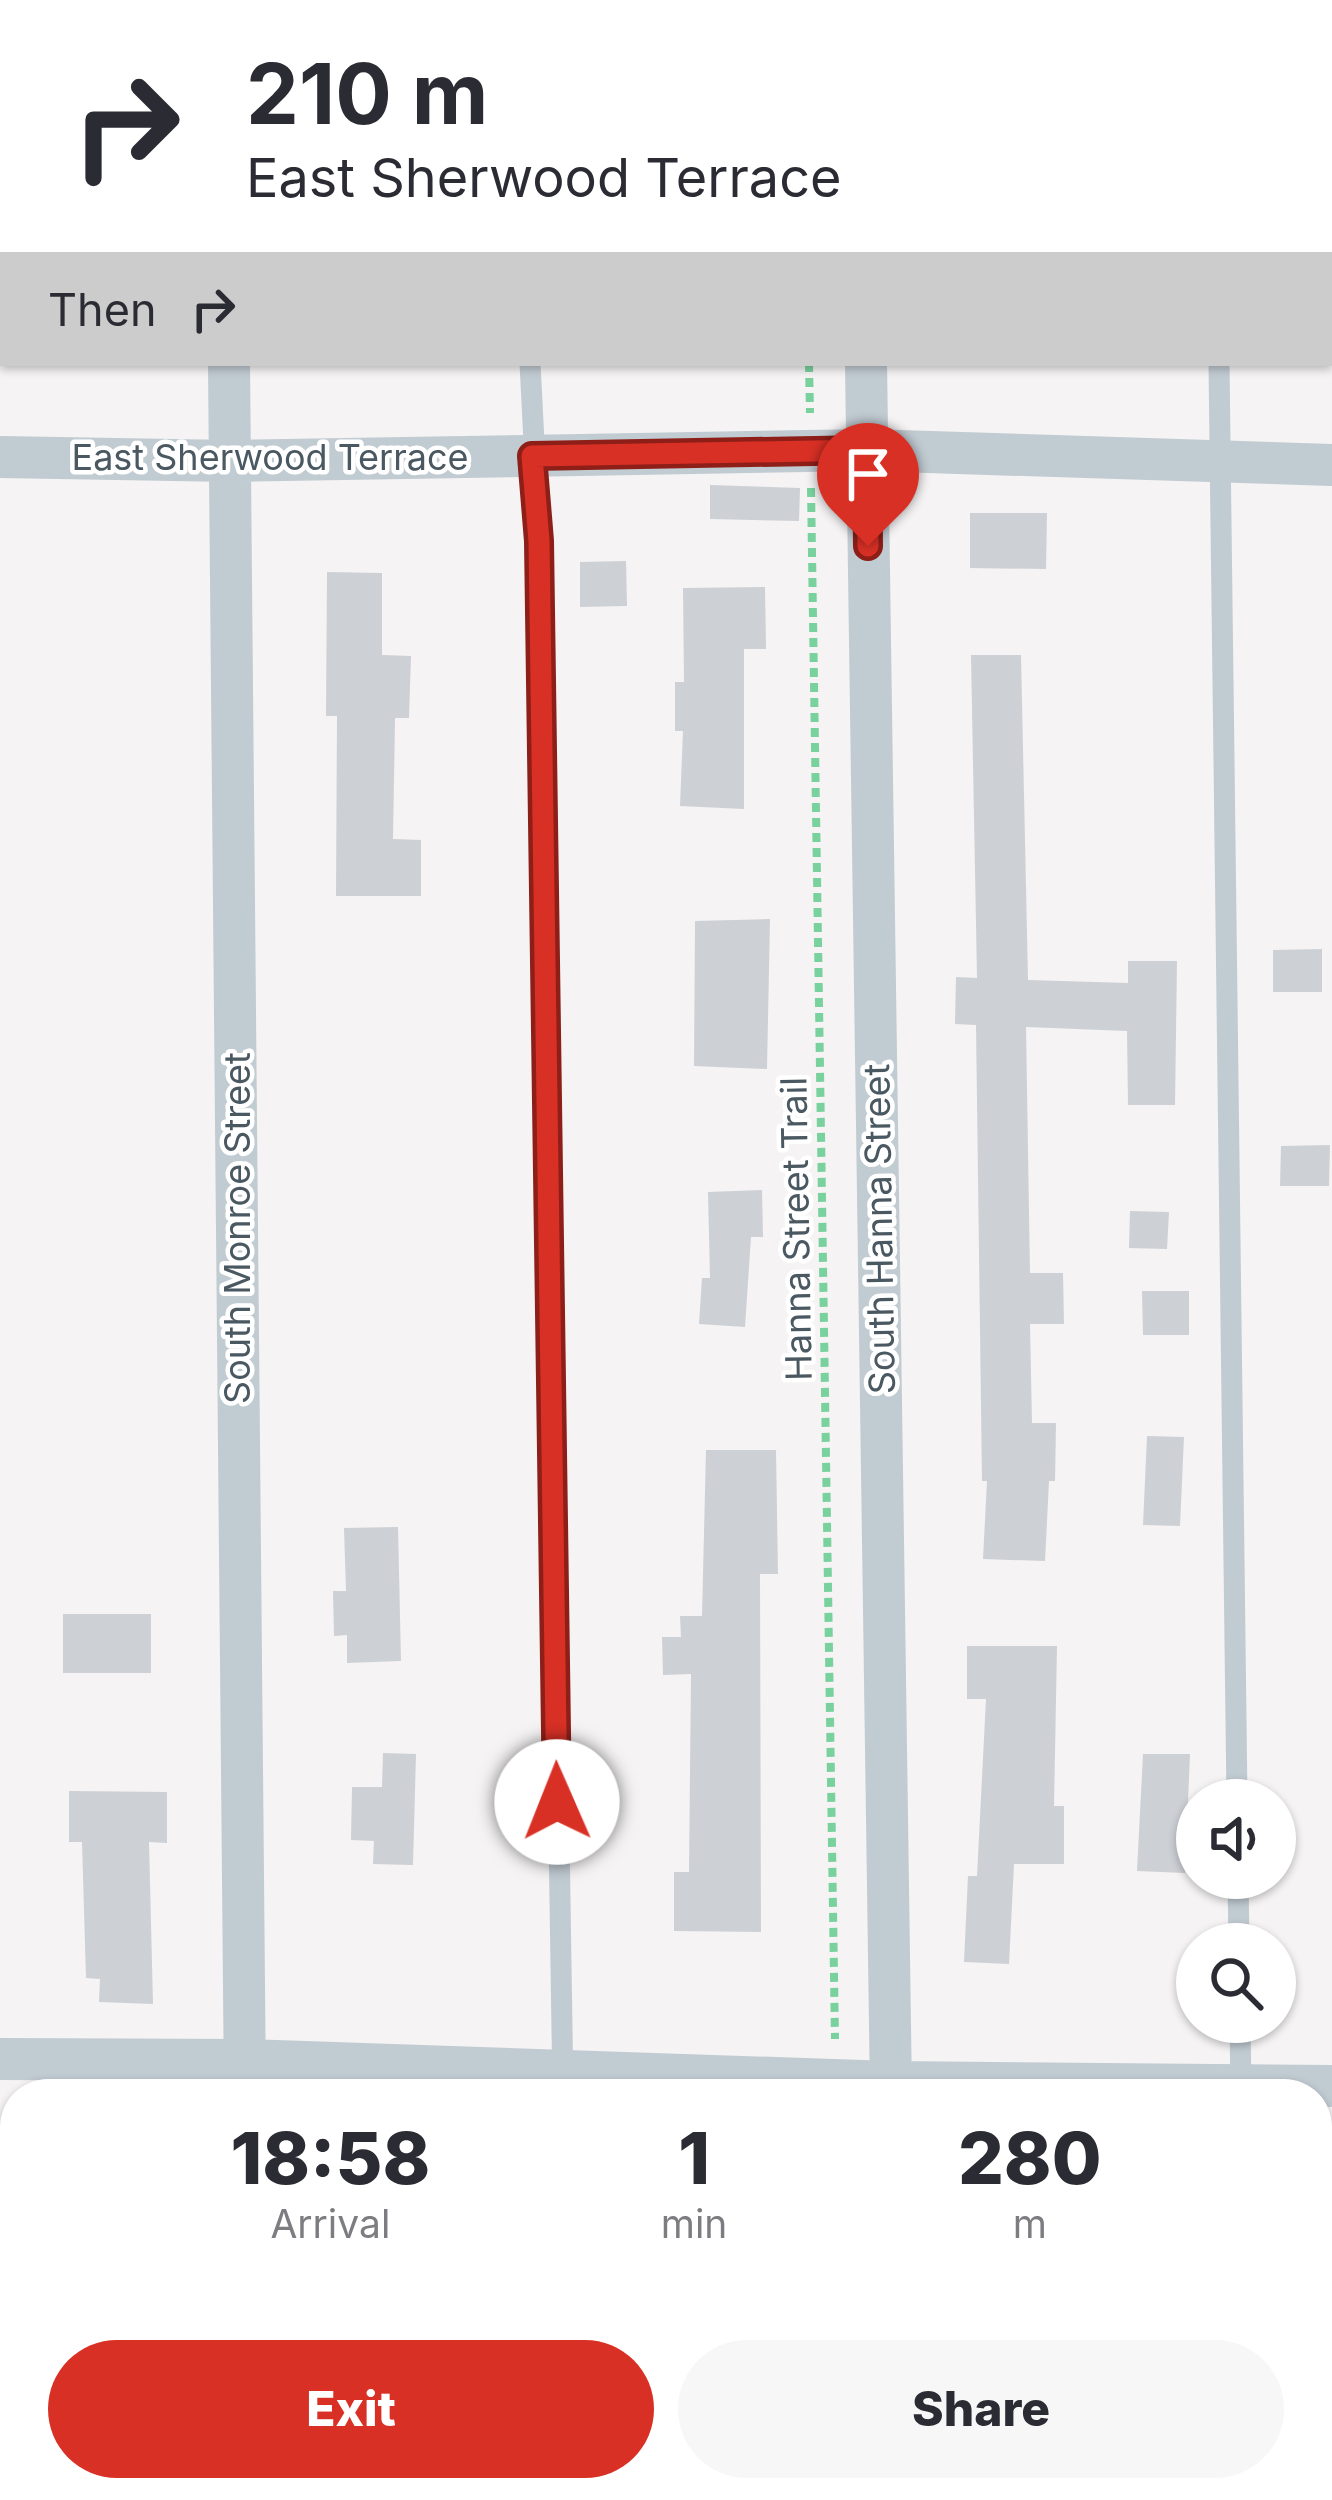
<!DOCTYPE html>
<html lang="en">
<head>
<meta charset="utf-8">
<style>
  body { margin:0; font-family:Inter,sans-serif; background:#f7f7f7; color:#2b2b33; height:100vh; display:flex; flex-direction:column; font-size:45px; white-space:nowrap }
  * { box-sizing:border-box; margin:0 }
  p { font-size:39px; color:#7c7c81 }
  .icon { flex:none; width:66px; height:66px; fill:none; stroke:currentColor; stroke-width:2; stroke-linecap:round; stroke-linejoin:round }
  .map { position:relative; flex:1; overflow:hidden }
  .panel { position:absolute; left:0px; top:2079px; width:1332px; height:423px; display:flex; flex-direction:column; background:#fff; border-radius:48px 48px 0 0; box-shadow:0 3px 9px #0004 }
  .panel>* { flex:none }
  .banner { position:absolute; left:0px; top:0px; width:1332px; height:366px; box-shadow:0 3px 9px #0004; background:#fff; color:#2b2b33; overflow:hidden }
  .tools { position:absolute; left:1176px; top:1779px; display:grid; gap:24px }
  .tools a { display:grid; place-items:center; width:120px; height:120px; border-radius:50%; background:#fff; box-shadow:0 3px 9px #0004; font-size:60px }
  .pin { position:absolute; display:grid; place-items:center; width:102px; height:102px; color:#fff; margin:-123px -51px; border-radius:50% 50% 50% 0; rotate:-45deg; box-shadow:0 0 12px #0007 }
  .pin .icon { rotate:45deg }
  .me { position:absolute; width:132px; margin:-66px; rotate:359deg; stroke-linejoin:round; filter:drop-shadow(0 0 9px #0008) }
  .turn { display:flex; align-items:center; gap:42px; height:252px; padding:0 48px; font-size:54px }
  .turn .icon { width:156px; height:156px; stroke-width:2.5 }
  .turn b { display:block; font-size:84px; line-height:102px }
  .then { display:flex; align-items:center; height:114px; padding:0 48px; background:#0003; gap:24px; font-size:45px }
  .eta { display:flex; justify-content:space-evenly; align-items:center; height:204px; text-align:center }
  .eta b { font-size:72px; font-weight:800; line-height:84px }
  .action { display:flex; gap:24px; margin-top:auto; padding:24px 48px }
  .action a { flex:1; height:138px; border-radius:72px; background:#d93025; color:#fff; font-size:48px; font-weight:800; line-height:138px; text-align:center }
  .action a+a { background:#f7f7f7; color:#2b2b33 }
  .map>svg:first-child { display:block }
  .building { fill:#cdd0d5 }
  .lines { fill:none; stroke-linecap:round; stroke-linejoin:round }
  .path { stroke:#79d19e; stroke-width:8; stroke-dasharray:9 6; stroke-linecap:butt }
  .service { stroke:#c1cbd2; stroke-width:21 }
  .minor { stroke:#c1cbd2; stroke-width:42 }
  .route-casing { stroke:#8d1f18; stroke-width:30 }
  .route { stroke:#d93025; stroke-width:21 }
  .labels { text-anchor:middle; stroke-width:9; stroke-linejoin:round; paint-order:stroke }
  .street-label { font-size:36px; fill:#4a5861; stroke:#fff }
</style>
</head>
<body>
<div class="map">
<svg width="1332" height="2500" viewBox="0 0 1332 2500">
  <rect width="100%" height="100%" fill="#f5f3f3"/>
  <path class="building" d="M710,485L800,488L799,521L710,519Z
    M970,513H1047L1046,569L970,568Z
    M626,561L627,606L580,607V562Z
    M327,572L382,573V655L411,656L409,718H395L393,839L421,840V896H336L337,716H326Z
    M765,587L766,649H744V809L680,806L683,731H675V682H684L683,588Z
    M971,655H1021L1028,980L1128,983V961H1177L1175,1105H1128L1127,1031L1026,1027L1030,1273H1063L1064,1324H1030L1032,1423H1056L1055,1481H1049L1045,1561L983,1559L987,1481H982L976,1025L955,1024L956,977L977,978Z
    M770,919L767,1069L694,1066L695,921Z
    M1322,949V992H1273V950Z
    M1330,1145L1329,1186H1280L1281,1146Z
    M762,1190L763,1237H751L745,1327L699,1324L702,1278H710L708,1192Z
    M1130,1211L1169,1212L1167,1249L1129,1248Z
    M1142,1291H1189V1335H1143Z
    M1147,1436L1184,1437L1180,1526L1143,1525Z
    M706,1450H776L778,1574H760L761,1932L674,1931V1872H689L691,1674L663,1675L662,1637H681L680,1616H702Z
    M398,1527L401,1661L347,1663V1635L334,1636L333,1591H346L344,1528Z
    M63,1614H151V1673H63Z
    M967,1646H1057L1054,1806H1064V1864H1014L1009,1964L964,1962L968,1876H977L986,1699H967Z
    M383,1753L416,1754L413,1865L373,1864L374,1841L351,1840L352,1787H382Z
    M1143,1754H1190L1185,1873L1137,1871Z
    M69,1791L167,1792V1843L149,1842L153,2004L99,2002L100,1979L86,1978L82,1842H69Z"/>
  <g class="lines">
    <path class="path" d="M804,0V3
      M809,363L810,413
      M811,488L835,2039
      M842,2487L843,2500"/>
    <path class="service" d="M524,0V3
      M1214,0V3
      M530,363L539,541L563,2094
      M1219,363L1237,1800
      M1238,1878L1239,1944
      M1240,2022L1241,2093
      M572,2487L573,2500
      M1246,2487V2500"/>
    <path class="minor" d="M222,0V3
      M862,0V3
      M229,363L245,2094
      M866,363L891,2094
      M0,457L231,461L867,450L1332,465
      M0,2059L244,2060L891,2082L1332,2086
      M254,2487L255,2500
      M897,2487V2500"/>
  </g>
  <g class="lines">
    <defs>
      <path id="route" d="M557,1802L539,541L532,456L867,450L868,546"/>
    </defs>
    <use href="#route" class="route-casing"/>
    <use href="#route" class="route"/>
  </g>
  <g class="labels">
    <g class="street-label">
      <text x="270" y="470">East Sherwood Terrace</text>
      <text transform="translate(237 1228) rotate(-90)" y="13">South Monroe Street</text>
      <text transform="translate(796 1229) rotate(-91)" y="13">Hanna Street Trail</text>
      <text transform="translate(879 1229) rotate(-91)" y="13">South Hanna Street</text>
    </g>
  </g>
</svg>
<div class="tools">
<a><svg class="icon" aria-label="sound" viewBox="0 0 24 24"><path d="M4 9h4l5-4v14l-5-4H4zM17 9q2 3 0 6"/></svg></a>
<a><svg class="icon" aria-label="search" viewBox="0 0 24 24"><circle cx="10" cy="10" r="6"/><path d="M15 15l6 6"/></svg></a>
</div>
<div class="pin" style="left:868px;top:546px;background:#d93025"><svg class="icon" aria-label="arrive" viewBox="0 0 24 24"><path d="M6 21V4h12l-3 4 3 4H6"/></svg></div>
<svg class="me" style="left:557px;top:1802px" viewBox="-20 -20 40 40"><circle r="19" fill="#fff"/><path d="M0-13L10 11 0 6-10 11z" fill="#d93025"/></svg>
<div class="banner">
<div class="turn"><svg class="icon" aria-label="right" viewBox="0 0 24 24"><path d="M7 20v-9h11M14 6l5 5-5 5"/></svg><div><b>210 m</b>East Sherwood Terrace</div></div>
<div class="then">Then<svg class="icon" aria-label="right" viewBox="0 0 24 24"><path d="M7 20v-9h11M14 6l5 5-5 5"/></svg></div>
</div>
<section class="panel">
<div class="eta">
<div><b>18:58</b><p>Arrival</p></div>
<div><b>1</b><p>min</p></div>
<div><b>280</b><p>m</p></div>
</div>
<div class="action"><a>Exit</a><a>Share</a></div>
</section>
</div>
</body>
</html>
